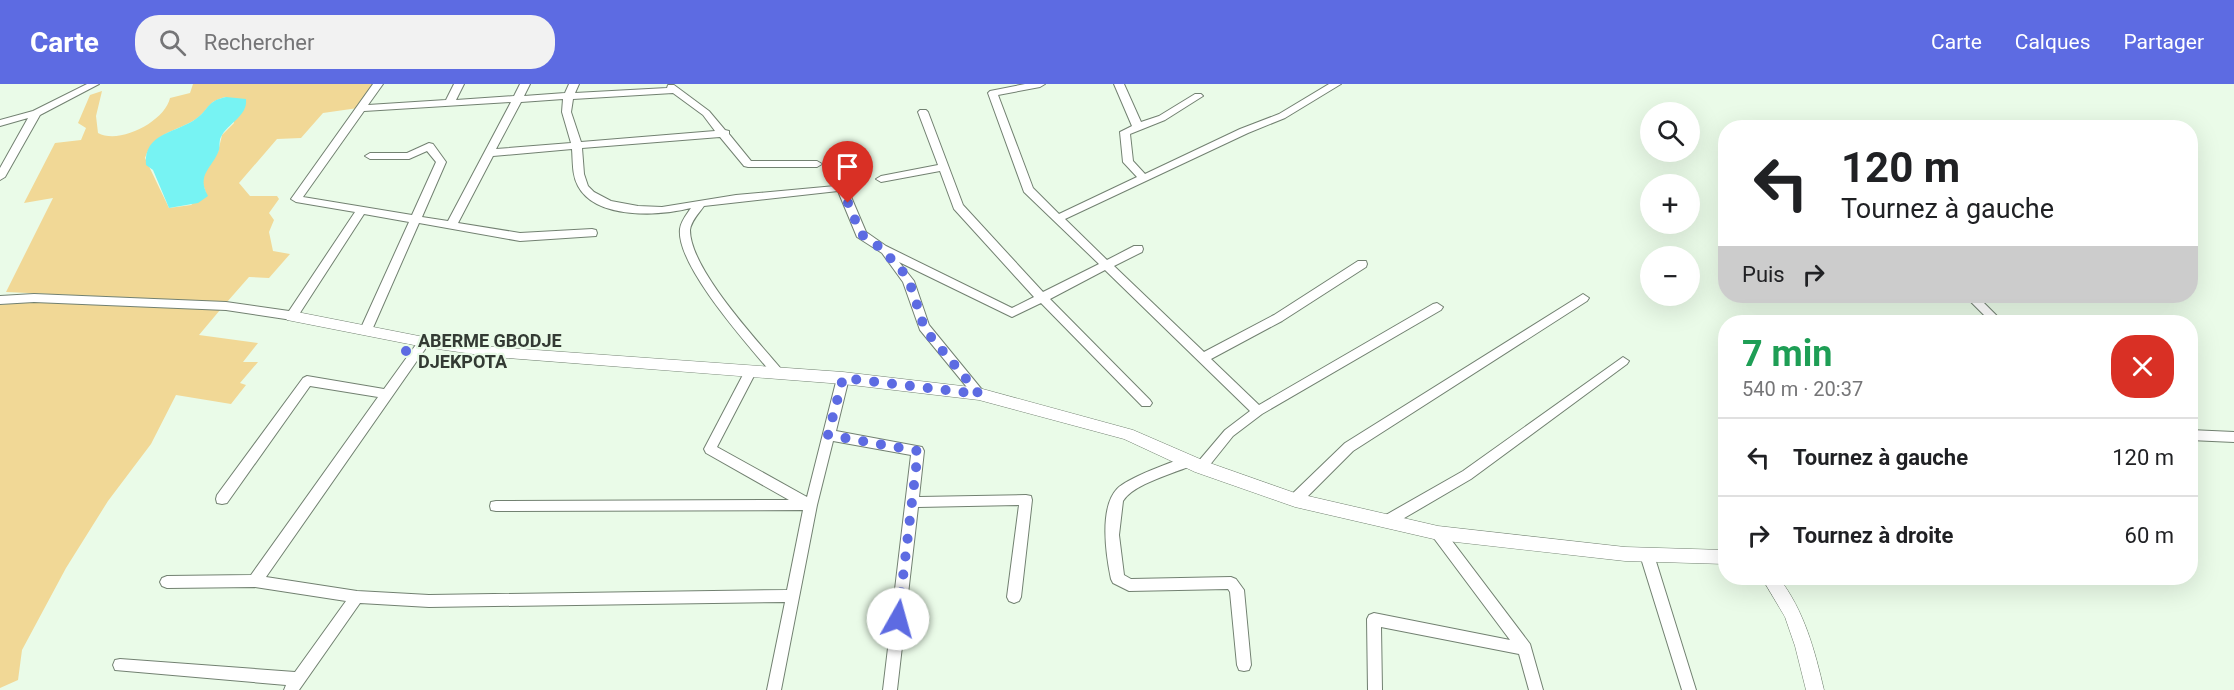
<!DOCTYPE html>
<html lang="fr">
<head>
<meta charset="utf-8">
<style>
  body { margin:0; font-family:Roboto,sans-serif; background:#f2f2f2; color:#202124; height:100vh; display:flex; flex-direction:column; font-size:22px; white-space:nowrap }
  * { box-sizing:border-box; margin:0 }
  p { font-size:20px; color:#757577 }
  .icon { flex:none; width:33px; height:33px; fill:none; stroke:currentColor; stroke-width:2; stroke-linecap:round; stroke-linejoin:round }
  .map { position:relative; flex:1; overflow:hidden }
  .sheet { position:absolute; left:1718px; top:231px; width:480px; height:270px; display:flex; flex-direction:column; background:#fff; border-radius:24px; box-shadow:0 6px 24px #0002 }
  .sheet>* { flex:none }
  .hud { position:absolute; left:1718px; top:36px; width:480px; height:183px; border-radius:24px; box-shadow:0 6px 24px #0002; background:#fff; color:#202124; overflow:hidden }
  .controls { position:absolute; left:1640px; top:18px; display:grid; gap:12px }
  .controls a { display:grid; place-items:center; width:60px; height:60px; border-radius:50%; background:#fff; box-shadow:0 6px 24px #0002; font-size:30px }
  .pin { position:absolute; display:grid; place-items:center; width:51px; height:51px; color:#fff; margin:-62px -26px; border-radius:50% 50% 50% 0; rotate:-45deg; box-shadow:0 0 6px #0007 }
  .pin .icon { rotate:45deg }
  .me { position:absolute; width:66px; margin:-33px; rotate:7deg; stroke-linejoin:round; filter:drop-shadow(0 0 4px #0008) }
  .turn { display:flex; align-items:center; gap:21px; height:126px; padding:0 24px; font-size:27px }
  .turn .icon { width:78px; height:78px; stroke-width:2.5 }
  .turn b { display:block; font-size:42px; line-height:51px }
  .then { display:flex; align-items:center; height:57px; padding:0 24px; background:#0003; gap:12px; font-size:22px }
  .round { display:grid; place-items:center; flex:none; width:63px; height:63px; border-radius:24px; background:#f2f2f2 }
  .headline { display:flex; align-items:center; justify-content:space-between; height:102px; padding:0 24px }
  h1 { font-size:36px; font-weight:700; line-height:45px; color:#1e9e55 }
  ul { padding:0; list-style:none }
  li { display:flex; align-items:center; gap:18px; height:78px; padding:0 24px; border-top:2px solid #e0e0e0 }
  li div { flex:1 }
  li b { display:block; font-size:22px }
  li em { font-style:normal }
  header { display:flex; align-items:center; gap:36px; box-sizing:border-box; height:84px; padding:0 30px; background:#5d6be2; color:#fff }
  header strong { font-size:28px }
  nav { display:flex; gap:33px; margin-inline-start:auto; font-size:21px }
  .search { width:420px; height:54px; background:#f2f2f2; display:flex; align-items:center; gap:15px; box-sizing:border-box; padding:0 21px; border-radius:24px; color:#757577; font-size:22px }
  .map>svg:first-child { display:block }
  .green { fill:#f1d896; fill-rule:evenodd }
  .water { fill:#77f3f3 }
  .lines { fill:none; stroke-linecap:round; stroke-linejoin:round }
  .minor-casing { stroke:#728171; stroke-width:2 }
  .tertiary-casing { stroke:#728171; stroke-width:1 }
  .minor { fill:#fff; fill-rule:evenodd }
  .tertiary { fill:#fff; fill-rule:evenodd }
  .route { stroke:#5d6be2; stroke-width:10; stroke-dasharray:0 18 }
  .poi-dot { fill:#5d6be2; stroke:#eafbe8; stroke-width:2 }
  .labels { text-anchor:middle; stroke-width:4.5; stroke-linejoin:round; paint-order:stroke }
  .poi-label { font-size:18px; font-weight:bold; fill:#333a33; stroke:#eafbe8; text-anchor:start }
</style>
</head>
<body>
<header>
<strong>Carte</strong>
<div class="search"><svg class="icon" aria-label="search" viewBox="0 0 24 24"><circle cx="10" cy="10" r="6"/><path d="M15 15l6 6"/></svg>Rechercher</div>
<nav><a>Carte</a><a>Calques</a><a>Partager</a></nav>
</header>
<div class="map">
<svg width="2234" height="606" viewBox="0 0 2234 606">
  <rect width="100%" height="100%" fill="#eafbe8"/>
  <path class="green" d="M193,0H374L358,24L323,29L301,54L277,55L239,99L250,112H277L279,115L269,129L274,136L269,148L273,167L290,170L269,194L249,193L227,218L6,208L53,114L24,119L55,59L81,56L86,44L78,39L90,11L102,7L96,32L98,49C120,61 165,37 170,14L190,9ZM226,13L234,39L222,51L218,68L204,88L202,97L206,109L191,121L169,124L145,74C154,47 177,48 196,35C210,25 207,17 226,13Z
    M31,217L220,226L199,251L258,259L243,278H258L240,299L246,301L231,320L176,311L151,360L108,417L66,484L22,566L18,596L0,604V221Z"/>
  <path class="water" d="M226,13L246,15C248,32 228,39 221,53C219,56 220,62 219,66C212,85 196,90 208,112L198,119L169,124L153,86L146,81C143,48 178,49 197,34C210,24 207,17 226,13Z"/>
  <g class="lines">
    <defs>
      <path id="minor" d="M87,0H99L40,31L5,93L0,96V84L28,34L0,42V36L33,27Z
        M373,0H383L368,21L446,16L454,0H464L456,16L514,12L520,0H530L524,12L565,9L569,0H579L575,9L667,4L668,1H674L709,27L725,46L729,47V50L751,77H817L822,80L817,83H748L744,82L720,53L582,64L584,90L588,102L594,108L611,117L638,122L662,123L736,111L846,101L866,148L886,162L1012,224L1034,213L954,125L940,87L881,98L876,95L881,92L938,81L918,28L920,26H926L928,28L963,121L1043,208L1099,180L1024,108L988,9L990,7L1025,0H1045L1040,3L998,11L1033,104L1059,130L1137,93L1123,78L1120,48L1132,42L1114,0H1124L1141,38L1159,32L1195,10H1201L1203,12L1165,36L1130,50L1133,77L1145,90L1240,45L1279,30L1329,0H1341L1285,34L1248,49L1065,135L1107,176L1134,162H1142L1143,165L1142,168L1114,182L1204,268L1274,231L1358,177H1366L1367,180L1366,183L1282,237L1211,275L1259,321L1433,220L1437,219L1443,223L1441,226L1262,330L1233,352L1205,387H1197L1195,383L1197,379L1225,346L1250,327L1105,186L1050,215L1150,316L1152,319L1150,322H1142L1041,219L1012,233L899,178L914,197L929,241L983,307L985,310L983,313H975L920,246L903,198L882,169L857,153L838,107L704,122C699,129 691,137 690,146C690,185 757,256 782,286L784,289L778,294L774,292C750,263 676,182 680,145C681,137 687,130 691,124C660,132 596,136 578,102C572,91 573,78 572,65L493,72L458,139L520,149L592,145L596,146L597,149L596,152L520,157L419,139L372,246L366,250L360,246L409,138L364,130L296,235L292,236L226,226L34,218L0,220V212L34,210L226,218L289,227L355,128L296,118L291,115ZM673,9L703,31L715,47L581,58L571,28L573,15ZM563,15L562,28L571,59L496,65L521,18ZM511,18L448,137L422,133L446,78L433,60L429,59L407,69H370L365,72L370,75H409L427,67L436,78L412,131L303,113L364,27Z
        M1583,210L1589,214L1587,217L1353,367L1300,420L1295,421L1290,420L1289,416L1290,412L1345,359Z
        M1965,212H1977L2003,238H1991Z
        M424,254L430,258L428,261L266,493L357,507L429,511L787,506L803,426L496,427L491,426L490,422L491,418L496,417L789,416L706,369L704,365L746,285L750,283L756,288L717,363L807,413L837,294L843,289L849,294L836,347L922,363L924,367L919,413L1026,411L1031,412L1032,416L1021,513L1019,517L1014,519L1009,517L1007,513L1019,421L918,423L897,606H883L911,371L833,357L817,421L781,606H767L785,518L429,523L360,519L299,606H284L286,601L115,586L113,581L115,576L120,575L295,588L346,517L255,503L167,504L162,502L160,498L162,494L167,492L251,491L378,313L310,302L227,419L222,420L217,419L216,415L217,411L303,294L307,292L384,305L420,255Z
        M1623,273L1629,277L1627,280L1471,395L1394,440L1389,441L1384,440L1382,436L1384,432L1463,387Z
        M2190,346L2234,348V358L2190,356Z
        M1189,372L1193,373L1195,377L1193,381C1175,389 1133,400 1123,417L1119,451L1124,491L1131,495L1231,493L1236,495L1244,506L1251,581L1249,586L1244,587L1239,586L1237,581L1230,508L1228,505L1129,507L1113,499L1111,495C1106,471 1099,424 1117,405C1127,394 1174,377 1189,372Z
        M1438,443L1443,445L1530,560L1543,606H1529L1519,570L1381,543L1382,606H1368L1367,535L1369,531L1374,529L1510,556L1433,453L1431,449L1433,445Z
        M1647,465L1652,467L1654,471L1696,606H1682L1640,471L1642,467Z"/>
      <path id="tertiary" d="M292,227L424,253L494,263L843,288L979,304L1133,346L1207,378L1295,409L1438,442L1625,463L1725,466V480L1625,477L1438,456L1295,423L1195,388L1124,355L979,316L843,300L494,273L424,263L287,236L285,232L287,228Z
        M1762,494H1779C1804,526 1815,567 1824,606H1806L1795,562L1785,533Z"/>
    </defs>
    <use href="#minor" class="minor-casing"/>
    <use href="#tertiary" class="tertiary-casing"/>
    <use href="#minor" class="minor"/>
    <use href="#tertiary" class="tertiary"/>
  </g>
  <g class="lines">
    <path class="route" d="M848,119L861,150L882,165L903,188L912,205L924,243L931,253L979,310L843,294L828,351L918,367L898,535"/>
  </g>
  <circle class="poi-dot" cx="406" cy="267" r="6"/>
  <g class="labels">
    <g class="poi-label">
      <text x="418" y="263">ABERME GBODJE<tspan x="418" dy="21">DJEKPOTA</tspan></text>
    </g>
  </g>
</svg>
<div class="controls">
<a><svg class="icon" aria-label="search" viewBox="0 0 24 24"><circle cx="10" cy="10" r="6"/><path d="M15 15l6 6"/></svg></a>
<a>+</a>
<a>−</a>
</div>
<div class="pin" style="left:848px;top:119px;background:#d93025"><svg class="icon" aria-label="arrive" viewBox="0 0 24 24"><path d="M6 21V4h12l-3 4 3 4H6"/></svg></div>
<svg class="me" style="left:898px;top:535px" viewBox="-20 -20 40 40"><circle r="19" fill="#fff"/><path d="M0-13L10 11 0 6-10 11z" fill="#5d6be2"/></svg>
<div class="hud">
<div class="turn"><svg class="icon" aria-label="left" viewBox="0 0 24 24"><path d="M17 20v-9H6M10 6l-5 5 5 5"/></svg><div><b>120 m</b>Tournez à gauche</div></div>
<div class="then">Puis<svg class="icon" aria-label="right" viewBox="0 0 24 24"><path d="M7 20v-9h11M14 6l5 5-5 5"/></svg></div>
</div>
<section class="sheet">
<div class="headline"><div><h1>7 min</h1><p>540 m · 20:37</p></div><a class="round" style="background:#d93025;color:#fff"><svg class="icon" aria-label="close" viewBox="0 0 24 24"><path d="M6 6l12 12M18 6L6 18"/></svg></a></div>
<ul>
<li><svg class="icon" aria-label="left" viewBox="0 0 24 24"><path d="M17 20v-9H6M10 6l-5 5 5 5"/></svg><div><b>Tournez à gauche</b></div><em>120 m</em></li>
<li><svg class="icon" aria-label="right" viewBox="0 0 24 24"><path d="M7 20v-9h11M14 6l5 5-5 5"/></svg><div><b>Tournez à droite</b></div><em>60 m</em></li>
</ul>
</section>
</div>
</body>
</html>
